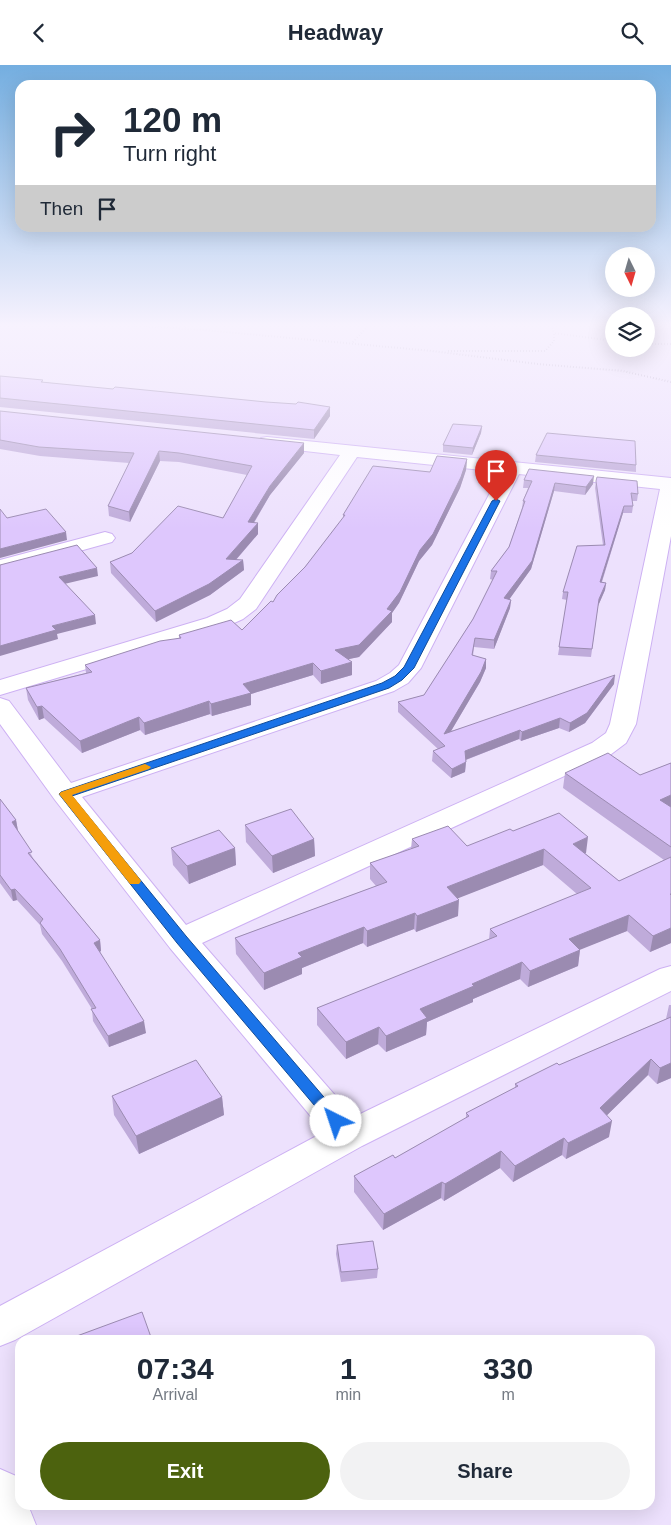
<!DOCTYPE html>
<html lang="en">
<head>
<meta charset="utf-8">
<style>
  body { margin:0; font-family:Helvetica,sans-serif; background:#f2f2f3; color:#1f2937; height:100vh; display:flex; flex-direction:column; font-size:19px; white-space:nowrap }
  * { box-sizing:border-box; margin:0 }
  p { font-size:16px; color:#747a83 }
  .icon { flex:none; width:28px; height:28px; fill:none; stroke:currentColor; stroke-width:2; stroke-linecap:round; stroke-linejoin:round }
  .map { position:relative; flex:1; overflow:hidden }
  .details { position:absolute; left:15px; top:1270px; width:640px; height:175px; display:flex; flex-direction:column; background:#fff; border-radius:15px; box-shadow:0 5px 20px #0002 }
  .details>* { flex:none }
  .guide { position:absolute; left:15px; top:15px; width:641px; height:152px; border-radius:15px; box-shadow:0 5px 20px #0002; background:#fff; color:#1f2937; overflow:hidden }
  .needle { width:32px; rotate:175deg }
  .fabs { position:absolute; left:605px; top:182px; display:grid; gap:10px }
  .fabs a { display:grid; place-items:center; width:50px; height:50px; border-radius:50%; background:#fff; box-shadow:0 5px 20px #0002; font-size:25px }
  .pin { position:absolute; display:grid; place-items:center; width:42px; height:42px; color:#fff; margin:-51px -21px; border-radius:50% 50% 50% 0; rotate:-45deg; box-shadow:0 0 5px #0007 }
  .pin .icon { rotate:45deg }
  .me { position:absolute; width:55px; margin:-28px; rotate:319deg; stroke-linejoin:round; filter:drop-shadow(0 0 4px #0008) }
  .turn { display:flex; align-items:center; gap:18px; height:105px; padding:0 25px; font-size:22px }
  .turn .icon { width:65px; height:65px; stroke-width:2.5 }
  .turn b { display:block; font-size:35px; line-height:42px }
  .then { display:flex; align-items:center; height:48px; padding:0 25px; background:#0003; gap:10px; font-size:19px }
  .eta { display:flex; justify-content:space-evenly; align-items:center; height:85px; text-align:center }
  .eta b { font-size:30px; font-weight:700; line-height:35px }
  .action { display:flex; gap:10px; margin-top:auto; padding:10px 25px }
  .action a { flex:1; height:58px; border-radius:30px; background:#4c620e; color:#fff; font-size:20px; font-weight:700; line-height:58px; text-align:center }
  .action a+a { background:#f2f2f3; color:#1f2937 }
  header { display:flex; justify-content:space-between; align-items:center; height:65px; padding:0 25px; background:#fff; font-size:22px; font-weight:700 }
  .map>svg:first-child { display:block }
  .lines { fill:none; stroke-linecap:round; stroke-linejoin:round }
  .minor-casing { stroke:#cdb1f3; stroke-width:2 }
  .path { stroke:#8d819c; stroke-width:2; stroke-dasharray:0.5 2.5; stroke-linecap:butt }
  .minor { fill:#fff; fill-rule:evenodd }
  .wall { fill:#bfabda }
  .shaded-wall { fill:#9b8bb1 }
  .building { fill:#dec7fd; stroke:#9b8bb1 }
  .route { fill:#1a73e8; stroke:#114b97 }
  .slow { fill:#f59e0b }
</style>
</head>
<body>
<header><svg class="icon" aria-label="back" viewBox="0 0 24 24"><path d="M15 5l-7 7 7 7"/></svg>Headway<svg class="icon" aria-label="search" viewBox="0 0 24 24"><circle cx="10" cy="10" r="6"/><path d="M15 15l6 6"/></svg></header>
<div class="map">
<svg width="671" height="1460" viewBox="0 0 671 1460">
  <rect width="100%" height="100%" fill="#ede1fd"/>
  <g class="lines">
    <defs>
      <path id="minor" d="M267,372L671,413V471L636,659L626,678L610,690L202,878L354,1052L660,904L671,901V926L362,1081L15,1275L0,1281V1241L324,1067L170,883L55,735L0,659V633L9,636L71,718L376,616L390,608L399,600L501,407L357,392L256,544L243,554L223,563L0,630V615L207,553L227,544L240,534L340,390L261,381L258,377L261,373ZM519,409L660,424L610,659L606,668L592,678L186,860L82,732L394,626L408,618L421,603Z
        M105,467L112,469L115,473L112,477L0,508V495Z
        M0,1404L16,1411L20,1420V1440H28L36,1460H0Z"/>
    </defs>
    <use href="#minor" class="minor-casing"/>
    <path class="path" d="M125,260L204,265L432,286L538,299L623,306L671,317
      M552,260L554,268
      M353,277L369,260
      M646,279H671
      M448,286H545L554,276V268L614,276"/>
    <use href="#minor" class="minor"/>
  </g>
  <path class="wall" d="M0,311L43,315V317L330,351L314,374L0,342Z
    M0,346L304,388L270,430L254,458L258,469L236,495H243L244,505L210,530L156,557L111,508L110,497L223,453L247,410L179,397L160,396L130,457L109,451L108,441L129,398L40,391L0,384Z
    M482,361L481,368L472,390L443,387V380Z
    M536,390L636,400V407L535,397Z
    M467,394L466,405L460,423L432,480L419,496L399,538L392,548V557L359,592L348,594L352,610L321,619L313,610L251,629V640L212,651L210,649L145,670L140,665L82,688L44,653L39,655L28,635L26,623L86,608L85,600L179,573V570L242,565L273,537L305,502L343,454V450L430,407Z
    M524,415L593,419L585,430L554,426L531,504L509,534L511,535L510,543L494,584L474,582L473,591L486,594V603L480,617L451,666L614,619L585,658L569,667L559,663L521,676L519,674L466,695L465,707L451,713L432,696L433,686L438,684L398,647V637L424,630L473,554L493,515L490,514L491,506L509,482L522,443L523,436L528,423H523Z
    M596,416L638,429L637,436H632L633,441L632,448H623L602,517L606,518L605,525L598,541L591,592L558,590L567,535L562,534L563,527L603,480L595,423Z
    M671,698V878L650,887L627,866L580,884L578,901L528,922L520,914L473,934V937L427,957L426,970L386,987L378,979L346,994L317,960V943L489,875L490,864L577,829L543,800L457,833L458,851L416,867L414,864L367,882L363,878L302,903V909L264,925L236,889L235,873L376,821L370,814V798L411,784L412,774L467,781L513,766L586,788H585L619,816L664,795L563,723L565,708L640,710Z
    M0,734L16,755L18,766L33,793L100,875L101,886L100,887L146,968L109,982L93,956L92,944L62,896L42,869L40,860L17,835L13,836L0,818Z
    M245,760L314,774L315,791L273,808L246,777Z
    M171,783H235L236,800L189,819L173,800Z
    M669,940H671V1013L657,1019L648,1010L607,1050L609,1072L566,1094L562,1090L513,1117L500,1103L444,1136L441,1133L383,1165L354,1127V1111L395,1093L466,1053V1048L515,1023V1019L666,954Z
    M112,1031L222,1032L224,1050L139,1089L114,1050Z
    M337,1180L378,1204L377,1213L341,1217L336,1189Z"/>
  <path class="shaded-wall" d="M330,342V351L314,374V365Z
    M482,361L481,368L472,390L473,383Z
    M304,378V388L270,430L248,467V457L270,421Z
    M159,386L160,396L130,457L129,447Z
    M467,394L466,405L460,423L432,480L419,496L399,538L392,548V557L359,592L335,597V585L387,544L420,485Z
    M594,411L593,419L585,430L586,422Z
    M555,418L554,426L531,504L504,542V533Z
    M624,441L623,448L599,525L600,517Z
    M258,458V469L227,505L226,494Z
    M66,467L67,475L0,493V484Z
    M243,495L244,505L210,530L156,557L155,546Z
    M97,503L98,511L60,520L59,512Z
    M606,518L605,525L598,541L591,592L599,534Z
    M511,535L510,543L494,584V575Z
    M95,550L96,559L57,569L58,574L0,591V581L52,561Z
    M486,594V603L480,617L444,678V669Z
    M352,597V610L321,619V606Z
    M313,598V610L251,629V640L212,651L211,639L243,619Z
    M615,610L614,619L585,658L569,667L570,658Z
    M209,636L210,649L145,670L144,658Z
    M42,641L44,653L39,655L37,642Z
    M139,652L140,665L82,688L80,676Z
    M560,653L559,663L521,676L522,667Z
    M520,665L519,674L465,695V686Z
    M466,697L465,707L451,713L452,704Z
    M671,730V744L660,735Z
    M16,755L18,766L12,757Z
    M588,772L586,788L571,794L573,779Z
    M314,774L315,791L273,808L272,791Z
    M235,783L236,800L189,819L187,801Z
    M544,784L543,800L446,838L447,822Z
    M15,824L17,835L13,836L11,825Z
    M459,835L458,851L416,867L417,851Z
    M415,848L414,864L367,882V866Z
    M629,850L627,866L567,890L569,874Z
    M364,862L363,878L302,903V909L264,925V908L298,888Z
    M671,863V878L650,887L653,871Z
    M100,875L101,886L95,889L94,878Z
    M580,885L578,901L528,922L530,906Z
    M522,897L520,914L473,934V937L427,957L426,970L386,987V971L420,944L472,919Z
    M144,956L146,968L109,982L108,971Z
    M379,962L378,979L346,994V977Z
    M651,994L648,1010L597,1060L600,1043Z
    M671,998V1013L657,1019L660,1003Z
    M222,1032L224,1050L139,1089L136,1071Z
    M612,1056L609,1072L566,1094L568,1078Z
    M564,1073L562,1090L513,1117L515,1101Z
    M501,1086L500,1103L444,1136L445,1119Z
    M442,1117L441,1133L383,1165L384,1149Z"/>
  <path class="building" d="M0,311L43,315L41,317L113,324L115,322L266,337L296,339L298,337L330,342L314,365L0,333Z
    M0,346L304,378L270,421L248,457L258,458L226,494L243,495L209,519L155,546L110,497L132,488L178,441L223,453L252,401L179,388L159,386L129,447L108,441L134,388L39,382L0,375Z
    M453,359L482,361L473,383L443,380Z
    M547,368L635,376L636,400L536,390Z
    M437,391L467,394L461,412L433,469L420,485L400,527L387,544L392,546L359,580L335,585L352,597L321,606L313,598L243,619L251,628L211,639L209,636L144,658L139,652L80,676L42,641L37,642L26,623L92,607L85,600L160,576L181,573L179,570L231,555L242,565L271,536L273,537L277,530L305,502L345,450H343L373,401L430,407Z
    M529,404L594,411L586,422L555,418L532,496L504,533L511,535L494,575L475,573L472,590L486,594L481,607L444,669L615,610L587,648L570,658L560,653L522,667L520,665L465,686L466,697L452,704L433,686L445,681L398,637L424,630L473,554L497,506H491L509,482L525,436H523L532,416L524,415Z
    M597,412L637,416L638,429L631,428L633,441H624L600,517L606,518L599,534L592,584L559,582L568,527H563L577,481L605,480L596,416Z
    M0,444L7,453L46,444L66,467L0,484Z
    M77,480L97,503L59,512L95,550L52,561L56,565L0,581V500Z
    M608,688L640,710L671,698V730L660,735L671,742V782L565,708Z
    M0,734L16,755L12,757L32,787L28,788L100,875L94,878L144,956L108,971L91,944L96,943L60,884L40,858L43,854L15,824L11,825L0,810Z
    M291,744L314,774L272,791L245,760Z
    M559,748L588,772L573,779L619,816L671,792V829H670L671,830V863L653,871L629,850L569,874L580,885L530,906L522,897L472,919L474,921L420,944L427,953L386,971L379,962L346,977L317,943L497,871L490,864L591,823L544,784L447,822L459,835L417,851L415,848L367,866L364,862L298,888L302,892L264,908L235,873L387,817L370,798L419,781L412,774L448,761L467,781L510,764L513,766Z
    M219,765L235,783L187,801L171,783Z
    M671,952V998L660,1003L651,994L600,1043L612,1056L568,1078L564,1073L515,1101L501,1086L445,1119L442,1117L384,1149L354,1111L393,1090L395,1093L469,1051L466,1048L518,1021L515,1019L557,998L559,1000Z
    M196,995L222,1032L136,1071L112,1031Z
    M373,1176L378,1204L341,1207L337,1180Z
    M142,1247L152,1275H66Z"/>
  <linearGradient id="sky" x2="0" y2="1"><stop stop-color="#74aee0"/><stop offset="0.56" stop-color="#f7f2fe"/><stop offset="1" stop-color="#f7f2fe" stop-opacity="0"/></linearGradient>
  <rect width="671" height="464" fill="url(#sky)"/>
  <path class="route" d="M496,434L500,436L414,603L402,615L389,623L72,731L186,871L341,1052L344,1056L341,1060L336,1062L331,1060L177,878L59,729L61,727L382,618L395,611L404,602L492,436Z"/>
  <path class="slow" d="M145,699L151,702L149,704L72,730L139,813L141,816L139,819H130L59,729L61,727Z"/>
</svg>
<div class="fabs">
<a><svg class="needle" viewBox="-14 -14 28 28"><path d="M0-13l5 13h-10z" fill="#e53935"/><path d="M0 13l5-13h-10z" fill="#747a83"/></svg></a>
<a><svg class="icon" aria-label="layers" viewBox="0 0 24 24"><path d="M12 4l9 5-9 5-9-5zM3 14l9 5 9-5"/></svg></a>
</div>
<div class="pin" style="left:496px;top:436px;background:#d93025"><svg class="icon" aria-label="arrive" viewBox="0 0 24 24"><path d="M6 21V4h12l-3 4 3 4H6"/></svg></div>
<svg class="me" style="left:336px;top:1056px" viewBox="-20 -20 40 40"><circle r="19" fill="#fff"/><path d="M0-13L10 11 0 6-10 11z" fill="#1a73e8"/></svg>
<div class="guide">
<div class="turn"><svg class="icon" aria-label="right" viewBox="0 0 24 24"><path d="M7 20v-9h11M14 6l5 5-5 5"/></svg><div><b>120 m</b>Turn right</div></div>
<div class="then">Then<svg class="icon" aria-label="arrive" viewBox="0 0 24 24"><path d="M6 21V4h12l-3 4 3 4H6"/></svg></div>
</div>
<section class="details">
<div class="eta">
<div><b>07:34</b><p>Arrival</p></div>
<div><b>1</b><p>min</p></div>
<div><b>330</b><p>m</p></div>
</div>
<div class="action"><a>Exit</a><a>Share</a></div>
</section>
</div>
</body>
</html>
